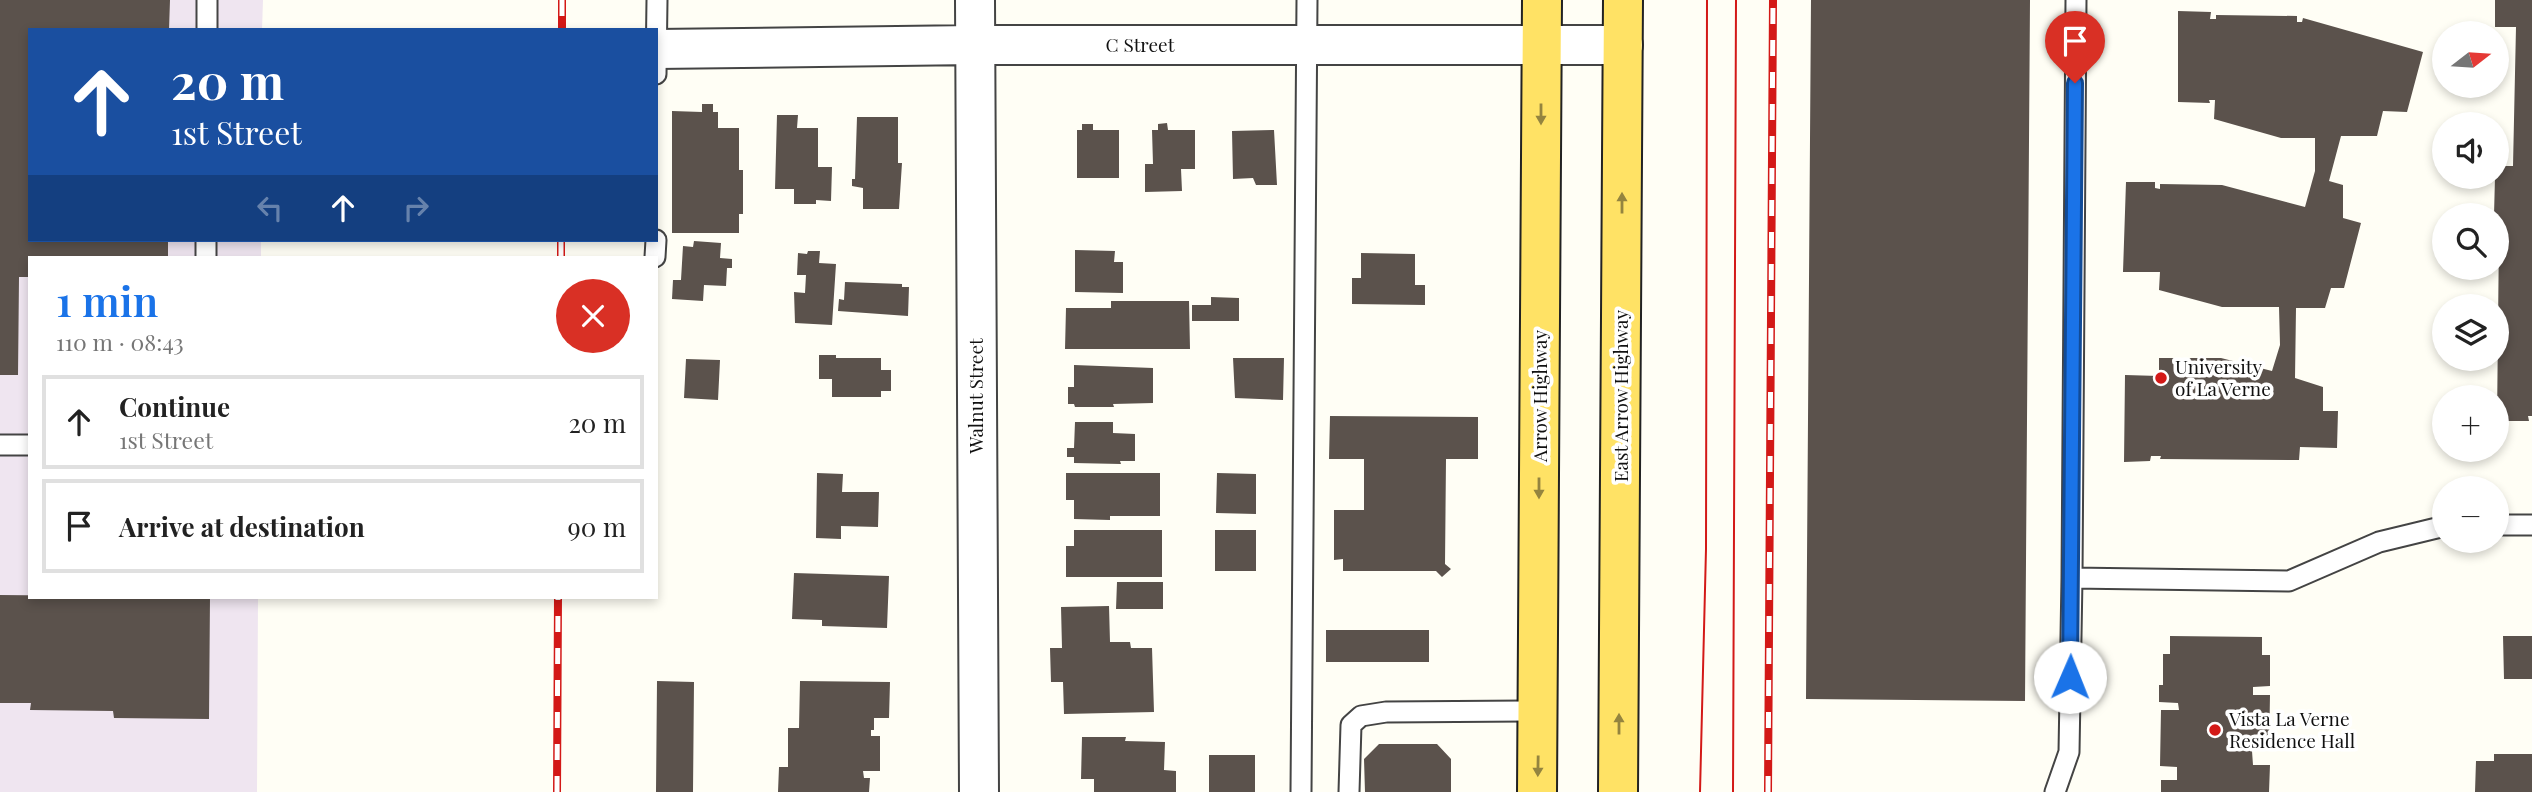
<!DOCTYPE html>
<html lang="en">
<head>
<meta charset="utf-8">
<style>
  body { margin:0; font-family:"Playfair Display",serif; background:#f6f6f6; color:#222; height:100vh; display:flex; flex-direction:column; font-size:26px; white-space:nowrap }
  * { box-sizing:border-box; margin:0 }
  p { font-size:23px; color:#767676 }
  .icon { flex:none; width:38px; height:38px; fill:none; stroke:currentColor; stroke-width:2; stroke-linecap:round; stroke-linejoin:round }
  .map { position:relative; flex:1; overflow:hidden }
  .drawer { position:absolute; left:28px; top:256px; width:630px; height:343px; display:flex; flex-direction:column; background:#fff; border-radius:0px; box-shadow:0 4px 10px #0003 }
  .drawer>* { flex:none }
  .banner { position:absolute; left:28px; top:28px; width:630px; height:214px; border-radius:0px; box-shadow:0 4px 10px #0003; background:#1a4fa0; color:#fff; overflow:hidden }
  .needle { width:46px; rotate:73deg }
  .controls { position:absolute; left:2432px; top:21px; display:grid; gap:14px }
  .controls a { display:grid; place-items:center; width:77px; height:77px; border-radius:50%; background:#fff; box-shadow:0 4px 10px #0003; font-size:35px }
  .pin { position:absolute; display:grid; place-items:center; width:60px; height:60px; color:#fff; margin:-72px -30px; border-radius:50% 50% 50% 0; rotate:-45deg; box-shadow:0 0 7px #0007 }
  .pin .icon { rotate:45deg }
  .me { position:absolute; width:77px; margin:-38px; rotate:1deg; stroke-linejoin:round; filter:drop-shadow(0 0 5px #0008) }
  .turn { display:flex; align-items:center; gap:24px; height:147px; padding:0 28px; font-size:32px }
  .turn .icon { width:91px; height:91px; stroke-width:2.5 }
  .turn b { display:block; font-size:49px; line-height:60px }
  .lanes { display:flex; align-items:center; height:66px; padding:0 28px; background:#0003; justify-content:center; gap:35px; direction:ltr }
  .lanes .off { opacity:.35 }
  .round { display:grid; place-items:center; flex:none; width:74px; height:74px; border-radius:37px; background:#f6f6f6 }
  .head { display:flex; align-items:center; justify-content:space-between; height:119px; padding:0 28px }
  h1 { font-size:42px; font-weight:600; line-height:52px; color:#1a73e8 }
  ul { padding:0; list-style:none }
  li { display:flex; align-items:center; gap:21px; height:94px; margin:0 14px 10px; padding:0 14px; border:4px solid #e0e0e0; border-radius:0px }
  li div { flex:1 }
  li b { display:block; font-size:26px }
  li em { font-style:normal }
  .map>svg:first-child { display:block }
  .industrial { fill:#efe5f0 }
  .building { fill:#5b524c }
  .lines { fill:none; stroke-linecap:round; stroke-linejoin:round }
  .lane-casing { stroke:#444; stroke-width:23 }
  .street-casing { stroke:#444; stroke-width:42 }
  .primary-casing { stroke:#222; stroke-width:42 }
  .lane { stroke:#fff; stroke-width:19 }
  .street { stroke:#fff; stroke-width:38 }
  .primary { stroke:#ffe265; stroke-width:38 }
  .tram { stroke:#d31917; stroke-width:2 }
  .rail-casing { stroke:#d31917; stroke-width:8 }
  .rail { stroke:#fff; stroke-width:5; stroke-dasharray:16; stroke-linecap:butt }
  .oneway { fill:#94843f }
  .route-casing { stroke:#114b97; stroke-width:18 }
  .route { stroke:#1a73e8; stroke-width:12 }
  .poi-dot { fill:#d31917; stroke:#fff; stroke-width:2.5 }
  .labels { text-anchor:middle; stroke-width:7; stroke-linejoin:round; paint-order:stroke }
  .street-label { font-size:19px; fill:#111; stroke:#fff }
  .poi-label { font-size:19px; fill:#111; stroke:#fff; text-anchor:start }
</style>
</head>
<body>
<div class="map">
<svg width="2532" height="792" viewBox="0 0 2532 792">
  <rect width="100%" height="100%" fill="#fffef5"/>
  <path class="industrial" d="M0,0H263L262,30H30V240H261V257H30V597H258L257,792H0Z"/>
  <path class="building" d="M0,0H170L169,30H30V240H168V257H30V277H19L18,375H0Z
    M1811,0H2030L2025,701L1806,699Z
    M2495,0H2532V416H2528L2529,421H2497L2499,232H2497V215H2494L2495,177H2497V166H2513L2516,27H2495Z
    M2178,11L2211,12L2210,19H2216V15L2297,16V22H2302L2303,18L2423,52L2407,112L2383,111L2377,136H2341L2329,181L2343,185V218L2361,223L2344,288H2331L2325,308H2296L2295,378L2323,387V411H2338L2337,448L2300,447L2299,460L2160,459L2161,456H2151L2150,461L2124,462L2125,375L2159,376V358H2221L2272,371L2280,345L2279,307H2222L2159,290L2160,272H2123L2126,182H2155V188L2160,189V184L2222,185L2305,207L2315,171V138H2281L2214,119L2215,100H2209L2210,103L2178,102Z
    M702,104H713V112H718V128H739V170H743V214H739V233H672V111L702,112Z
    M777,115H798L797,128H818V167H832L831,201L816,200V204H794V189H775Z
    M857,117H898V163H902L899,209H863V188L852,186V179H855Z
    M1167,123L1168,130H1195V169H1181L1182,191L1145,192V164H1153L1152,130H1158V124Z
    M1082,124H1093V130H1119V178H1077V130H1082Z
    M1274,130L1277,185H1256L1253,178L1233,179L1232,131Z
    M694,241L721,243L720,258L732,259V268H727L726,286L704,285L703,301L672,299L673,280H681L683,246L693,247Z
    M1075,250L1115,251L1114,262H1123V293L1075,292Z
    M808,251H820L819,263L836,264L832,325L795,323L794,292L805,293L806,275H797L798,253L807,254Z
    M1361,253L1415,254V285H1425V305L1352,304V278H1361Z
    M845,282L902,284V287H909L908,316L838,311L839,299L844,300Z
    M1211,297L1239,298V321H1192V305H1211Z
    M1111,301H1189L1190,349H1065L1066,308H1111Z
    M819,355H836V358H881V370H891V391H881V397H832V379H819Z
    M1233,358H1284L1283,400L1235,398Z
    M686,359L720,360L718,400L684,398Z
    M1074,365L1153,368V403L1113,404L1114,407H1075L1074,404H1068V387H1074Z
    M1330,416L1478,417V459H1446L1445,564L1451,569L1442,577L1436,571H1343V559L1334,560V510H1364V459H1329Z
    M1075,422H1113V433L1135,434V461H1120L1121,464L1074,463V457H1067V448H1074Z
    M817,473L843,474L842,492H879L878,527L841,526V539L816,538Z
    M1066,473H1160V516H1110V520L1074,519V500H1066Z
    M1217,473L1256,474V514L1216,513Z
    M1074,530H1162V577H1066V546H1074Z
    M1215,530H1256V571H1215Z
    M794,573L889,576L887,628L822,626V620L792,619Z
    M1117,582H1163V609H1116Z
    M0,595L210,597L209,719L114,718L113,711L30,710L31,703H0Z
    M1109,606L1110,642H1130L1131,648H1152L1154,712L1064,714L1063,682H1051L1050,648H1062L1061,607Z
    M1326,630H1429V662H1326Z
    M2170,636L2262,637V655H2270V686L2253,687V695H2270L2269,751H2252L2253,765H2270L2269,792H2161V780H2177V767L2160,766L2161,710H2179L2178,703L2159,702V685H2163V654H2170Z
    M2503,636H2532V679H2504Z
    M657,681L694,682L693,792H656Z
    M800,681L890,682L889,718H874V730H871V736H880V771H863L864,778H870L869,792H778L779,767H788V728H799Z
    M1082,737H1126L1125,741L1165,742L1164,770L1176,771V792H1094V779H1081Z
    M1379,744H1437L1451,759V792H1365L1364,759Z
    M2494,754H2532V792H2475L2476,761H2494Z
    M1209,755H1255V792H1209Z"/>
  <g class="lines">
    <defs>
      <path id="lane" d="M207,30V0
        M656,74L657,0
        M206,257V240
        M655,257L656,240
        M0,445H30
        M2497,525H2532
        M2072,578L2076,0
        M1301,792L1307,0
        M1349,792L1351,725L1361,716L1386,712L1538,711
        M2055,792L2069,752L2072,578L2289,581L2379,542L2445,526"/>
      <path id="street" d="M975,0L979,792
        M656,49L974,45H1623"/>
      <path id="primary" d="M1537,792L1542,0
        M1618,792L1623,0"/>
    </defs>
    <use href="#lane" class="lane-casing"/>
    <use href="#street" class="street-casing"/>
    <use href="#primary" class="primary-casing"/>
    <use href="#lane" class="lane"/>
    <use href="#street" class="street"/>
    <use href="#primary" class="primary"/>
    <path class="tram" d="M1700,792L1706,549L1707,0
      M1733,792L1736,0"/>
    <defs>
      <path id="rail" d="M562,0V30
        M561,257V240
        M557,792L558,597
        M1768,792L1773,0"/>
    </defs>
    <use href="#rail" class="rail-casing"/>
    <use href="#rail" class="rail"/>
  </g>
  <defs><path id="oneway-solid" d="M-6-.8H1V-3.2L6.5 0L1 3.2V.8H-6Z" transform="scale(1.75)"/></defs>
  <g class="oneway">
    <use href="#oneway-solid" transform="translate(1541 114) rotate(90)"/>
    <use href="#oneway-solid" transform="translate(1622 203) rotate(-90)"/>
    <use href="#oneway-solid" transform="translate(1539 488) rotate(90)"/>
    <use href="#oneway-solid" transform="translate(1619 724) rotate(-90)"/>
    <use href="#oneway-solid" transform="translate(1538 766) rotate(91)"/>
  </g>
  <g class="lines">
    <defs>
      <path id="route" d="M2070,677L2075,83"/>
    </defs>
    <use href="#route" class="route-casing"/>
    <use href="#route" class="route"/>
  </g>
  <g class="poi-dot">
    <circle cx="2161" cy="378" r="7"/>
    <circle cx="2215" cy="730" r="7"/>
  </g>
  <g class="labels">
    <g class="street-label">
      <text x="1140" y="52">C Street</text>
      <text transform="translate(976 396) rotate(-90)" y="7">Walnut Street</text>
      <text transform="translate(1540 396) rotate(-90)" y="7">Arrow Highway</text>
      <text transform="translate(1621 396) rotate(-90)" y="7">East Arrow Highway</text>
    </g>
    <g class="poi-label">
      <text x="2175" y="374">University<tspan x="2175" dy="22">of La Verne</tspan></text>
      <text x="2229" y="726">Vista La Verne<tspan x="2229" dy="22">Residence Hall</tspan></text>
    </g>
  </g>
</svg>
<div class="controls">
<a><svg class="needle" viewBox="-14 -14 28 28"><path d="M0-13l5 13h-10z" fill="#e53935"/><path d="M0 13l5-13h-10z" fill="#767676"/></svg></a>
<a><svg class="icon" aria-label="sound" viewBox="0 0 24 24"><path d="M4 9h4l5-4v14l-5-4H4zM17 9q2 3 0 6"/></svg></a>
<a><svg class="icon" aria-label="search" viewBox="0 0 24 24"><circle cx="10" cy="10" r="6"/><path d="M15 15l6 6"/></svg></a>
<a><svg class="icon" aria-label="layers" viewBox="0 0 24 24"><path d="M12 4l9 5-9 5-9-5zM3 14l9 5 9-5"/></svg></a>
<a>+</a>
<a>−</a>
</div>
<div class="pin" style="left:2075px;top:83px;background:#d93025"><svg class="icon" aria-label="arrive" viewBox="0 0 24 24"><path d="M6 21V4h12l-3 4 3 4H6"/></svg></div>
<svg class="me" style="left:2070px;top:677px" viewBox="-20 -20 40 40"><circle r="19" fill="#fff"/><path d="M0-13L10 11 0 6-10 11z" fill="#1a73e8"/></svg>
<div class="banner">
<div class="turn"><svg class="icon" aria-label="ahead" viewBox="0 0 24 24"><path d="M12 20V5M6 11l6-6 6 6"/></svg><div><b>20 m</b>1st Street</div></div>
<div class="lanes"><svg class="icon off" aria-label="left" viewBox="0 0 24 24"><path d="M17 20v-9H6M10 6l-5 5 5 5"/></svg><svg class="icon" aria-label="ahead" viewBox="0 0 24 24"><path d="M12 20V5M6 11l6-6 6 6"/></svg><svg class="icon off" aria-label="right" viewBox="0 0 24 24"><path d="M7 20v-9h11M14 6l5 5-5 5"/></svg></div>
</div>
<section class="drawer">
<div class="head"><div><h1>1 min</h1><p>110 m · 08:43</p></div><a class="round" style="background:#d93025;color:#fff"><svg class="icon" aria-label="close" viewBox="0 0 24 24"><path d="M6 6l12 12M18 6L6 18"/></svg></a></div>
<ul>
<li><svg class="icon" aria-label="ahead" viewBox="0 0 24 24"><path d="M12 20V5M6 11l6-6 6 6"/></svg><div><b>Continue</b><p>1st Street</p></div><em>20 m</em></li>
<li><svg class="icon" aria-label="arrive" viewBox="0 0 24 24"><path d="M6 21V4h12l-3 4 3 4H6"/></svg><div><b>Arrive at destination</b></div><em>90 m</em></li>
</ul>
</section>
</div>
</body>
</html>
